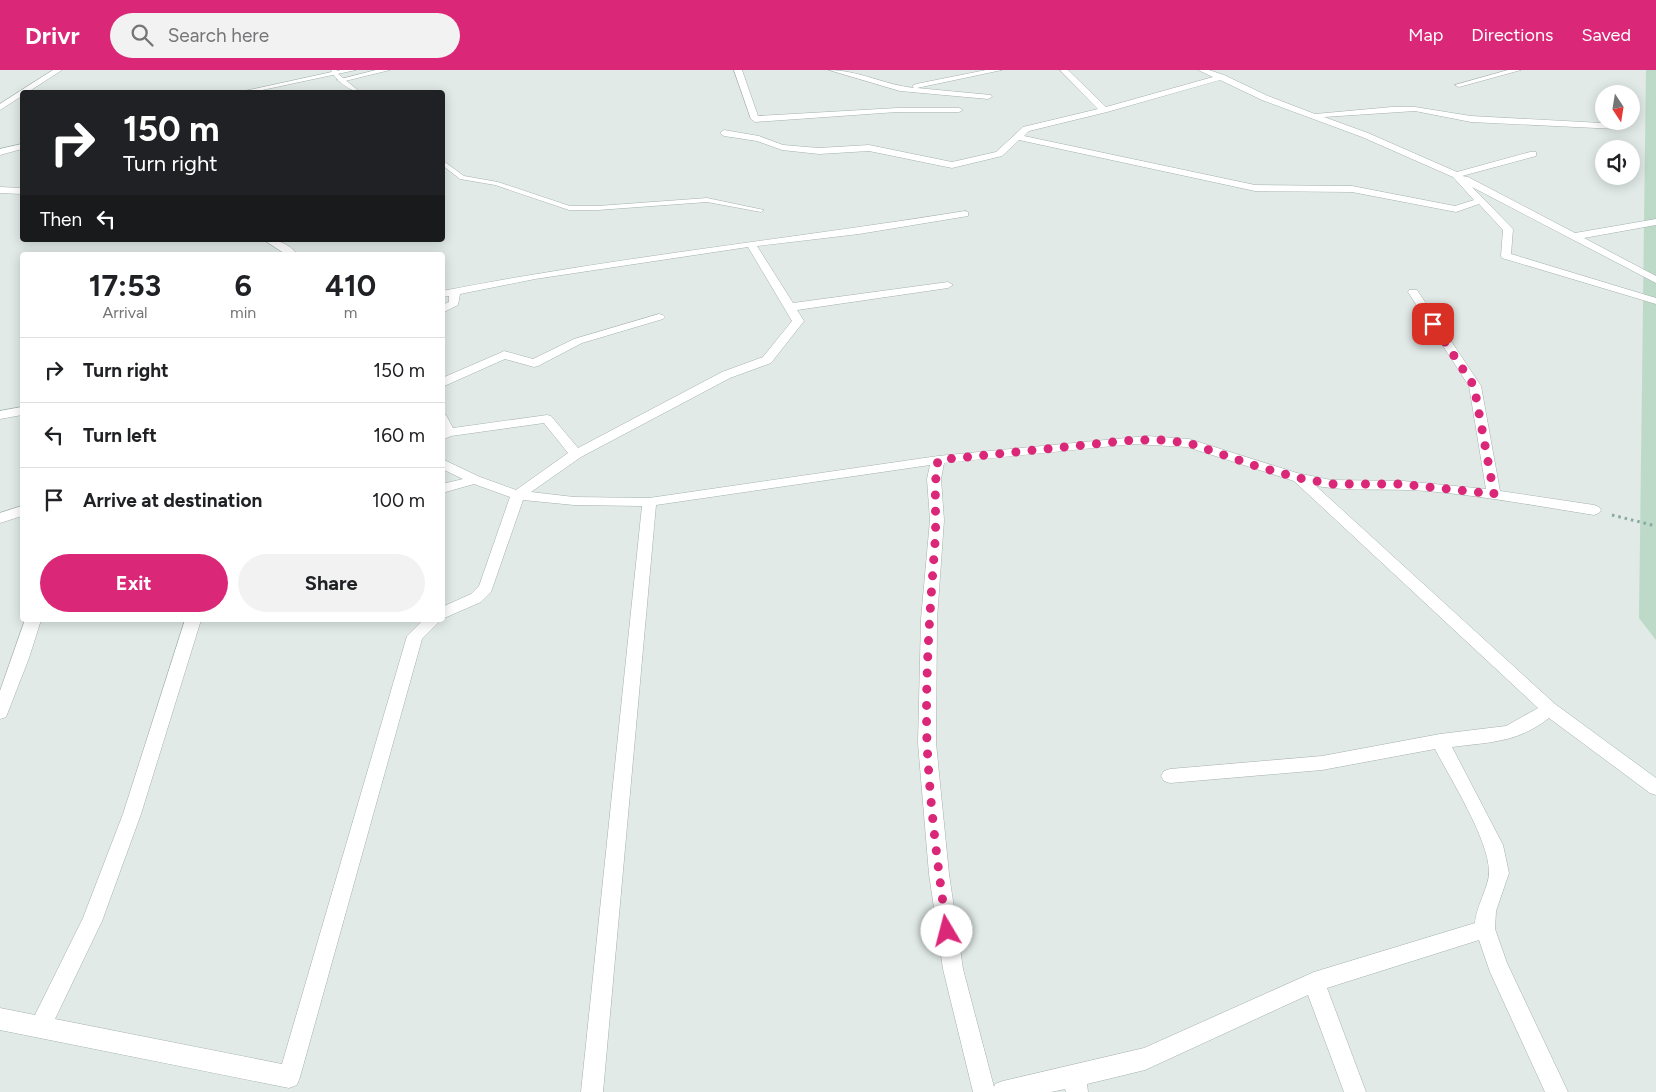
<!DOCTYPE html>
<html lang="en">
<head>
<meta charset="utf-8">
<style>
  body { margin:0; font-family:Figtree,sans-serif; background:#f2f2f2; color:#202124; height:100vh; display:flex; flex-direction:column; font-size:19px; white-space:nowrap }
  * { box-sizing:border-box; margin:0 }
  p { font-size:16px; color:#757577 }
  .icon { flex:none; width:28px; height:28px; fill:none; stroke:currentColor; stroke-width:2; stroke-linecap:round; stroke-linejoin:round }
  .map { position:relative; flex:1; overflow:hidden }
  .panel { position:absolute; left:20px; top:182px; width:425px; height:370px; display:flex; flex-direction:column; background:#fff; border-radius:5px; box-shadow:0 2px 12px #0003 }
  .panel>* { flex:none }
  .top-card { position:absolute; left:20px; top:20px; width:425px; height:152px; border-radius:5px; box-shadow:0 2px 12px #0003; background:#202124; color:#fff; overflow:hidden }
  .needle { width:32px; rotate:168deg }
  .fabs { position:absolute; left:1595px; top:15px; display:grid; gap:10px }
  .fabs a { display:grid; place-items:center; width:45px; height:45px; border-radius:50%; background:#fff; box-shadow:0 2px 12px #0003; font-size:25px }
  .pin { position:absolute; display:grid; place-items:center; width:42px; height:42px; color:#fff; margin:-21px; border-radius:10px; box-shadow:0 2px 8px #0006 }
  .me { position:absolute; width:55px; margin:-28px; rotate:352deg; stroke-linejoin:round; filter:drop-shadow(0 0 4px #0008) }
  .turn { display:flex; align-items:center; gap:18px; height:105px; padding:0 20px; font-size:22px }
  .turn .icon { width:65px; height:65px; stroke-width:2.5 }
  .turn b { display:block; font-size:35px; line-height:42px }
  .then { display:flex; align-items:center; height:48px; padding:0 20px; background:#0003; gap:10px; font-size:19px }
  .eta { display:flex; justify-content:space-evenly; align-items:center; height:85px; text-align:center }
  .eta b { font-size:30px; font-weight:700; line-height:35px }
  .action { display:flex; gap:10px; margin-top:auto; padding:10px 20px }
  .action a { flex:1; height:58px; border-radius:30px; background:#db2777; color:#fff; font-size:20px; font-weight:700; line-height:58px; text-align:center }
  .action a+a { background:#f2f2f2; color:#202124 }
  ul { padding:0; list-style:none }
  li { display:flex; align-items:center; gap:15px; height:65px; padding:0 20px; border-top:1px solid #e0e0e0 }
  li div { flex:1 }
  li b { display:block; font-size:19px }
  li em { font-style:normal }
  header { display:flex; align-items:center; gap:30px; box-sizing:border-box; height:70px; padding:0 25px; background:#db2777; color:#fff }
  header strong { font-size:24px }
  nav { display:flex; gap:28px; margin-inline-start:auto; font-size:18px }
  .search { width:350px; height:45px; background:#f2f2f2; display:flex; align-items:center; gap:12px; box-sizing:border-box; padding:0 18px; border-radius:28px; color:#757577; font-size:19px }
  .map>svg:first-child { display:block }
  .green { fill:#bdd9c7 }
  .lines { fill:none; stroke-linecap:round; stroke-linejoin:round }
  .lane-casing { stroke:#a5b1ae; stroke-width:1 }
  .street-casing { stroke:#a5b1ae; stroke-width:1 }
  .secondary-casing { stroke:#a2b4af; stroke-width:1 }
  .path { stroke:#86aaa2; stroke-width:3; stroke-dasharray:2.5 4; stroke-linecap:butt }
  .lane { fill:#fff; fill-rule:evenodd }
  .street { fill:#fff; fill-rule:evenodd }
  .secondary { fill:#fff; fill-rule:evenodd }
  .route { stroke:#db2777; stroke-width:9; stroke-dasharray:0 16.2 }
</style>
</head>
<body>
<header>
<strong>Drivr</strong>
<div class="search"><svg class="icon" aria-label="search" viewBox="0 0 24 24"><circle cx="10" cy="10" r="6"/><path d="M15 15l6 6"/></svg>Search here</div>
<nav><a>Map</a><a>Directions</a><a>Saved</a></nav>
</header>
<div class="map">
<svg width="1656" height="1022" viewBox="0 0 1656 1022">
  <rect width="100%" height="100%" fill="#e1eae7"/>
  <path class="green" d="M1646,0H1656V570L1639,548Z"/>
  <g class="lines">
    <defs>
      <path id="lane" d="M331,0H337V3L360,22C351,22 334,9 331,0Z
        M442,90L464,106L498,112L570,136H598L707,128L764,140L761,142L707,132L598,140H569L495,115L460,109L442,95Z"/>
      <path id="street" d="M53,0H62L28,22H22V26L0,40V34Z
        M734,0H742L758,46L897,38H959L963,40L959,42H897L755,52L751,49Z
        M829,0C858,0 885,15 914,18L912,16L916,14L986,0H1002L917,18L991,25L992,27L988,29L900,21Z
        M1060,0H1068L1106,37L1213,7L1198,0H1209L1224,5L1268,26L1315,44L1392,37H1415L1471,46L1620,54L1621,56L1617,59L1471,52L1415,41L1324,47L1368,63L1457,102L1530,82H1536V86L1462,106L1468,107L1575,163L1656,149V155L1584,168L1656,206V213L1472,117L1513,159L1511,184L1656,228V234L1502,188L1501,186L1503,160L1479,134L1456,142L1352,122L1255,121L1019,70L1002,86L952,98L869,81L819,84L782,80L757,71L724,66L720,63L724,60L759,66L783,75L819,78L869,75L952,92L996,82L1023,57L1098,39ZM1220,10L1262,30L1362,67L1453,107L1474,130L1455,136L1352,116L1255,115L1024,66L1029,61L1107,42Z
        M1508,0H1521L1459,17L1455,15Z
        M0,117L22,118V124L0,123Z
        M965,141L968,142V146L859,164L757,176L793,233L948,212L953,215L948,218L797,240L804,251L771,293L730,308L581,387L531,422L574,427L649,428L938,386L1147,366L1189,369L1297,403L1331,410L1403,411L1486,419L1469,316L1408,222L1409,220H1417L1481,316L1500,421L1594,435L1599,437L1601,440L1599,443L1594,445C1538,436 1483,426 1427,421C1390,418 1352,422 1316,416L1555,634L1656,708V725L1650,723L1549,648C1517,673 1490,672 1452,677L1503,775L1509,803L1496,841L1495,859L1507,893L1568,1022H1545L1490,902L1479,870L1327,918L1366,1022H1344L1308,925L1145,1000L1087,1014L1088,1022H1066L1065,1019L1051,1022H973L943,899L929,804L918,673L921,549L930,450L927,409L930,395L656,435L603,1022H581L642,436L574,435L523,430L491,522L481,532L442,549V537L471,524L479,516L510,427L474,414L442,423V414L463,409L442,399V389L480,407L516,420L568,383L544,353L451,366L442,370V344L446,345L453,358L547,345L551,346L578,378L722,302L763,287L792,251L748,177L535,209L460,224L458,235L442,243V235L449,232V226L442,227V221C616,187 791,169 965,141ZM1133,374L1187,377L1294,411L1538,638L1506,656L1440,664L1322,686L1170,699L1164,701L1161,706L1164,711L1170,713L1322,700L1435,679C1451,710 1488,768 1489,801C1490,815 1476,836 1475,853L1314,902L1144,978L1003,1011L995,1014L994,1017L963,899L949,804L936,673L937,549L944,450L941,409L944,393Z
        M264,170C279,170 288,173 298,185H287Z
        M659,244L663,245L665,247L663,249L582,273L538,296L534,297L505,289L442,317V308L500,283L504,281L533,289L574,269Z
        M22,337V345L0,349V341Z
        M22,436V446L0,453V443Z
        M25,550H41L29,588L8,642L6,647L0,649V621Z
        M185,550H201L141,744L102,851L55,949L282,994L407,566L423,550H441L422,569L300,1007L297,1015L289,1018L0,960V938L35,945L83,848L123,744Z"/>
      <path id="secondary" d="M341,0H356L253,22H240Z
        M376,0H390L341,12L337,10Z
        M22,74V79L0,85V79Z"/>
    </defs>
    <use href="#lane" class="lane-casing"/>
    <use href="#street" class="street-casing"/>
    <use href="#secondary" class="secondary-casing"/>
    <path class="path" d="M1612,445L1656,456"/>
    <use href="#lane" class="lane"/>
    <use href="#street" class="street"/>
    <use href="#secondary" class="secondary"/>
  </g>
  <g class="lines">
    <path class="route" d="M947,861C938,799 930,736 927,673C925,607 930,539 935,473C937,445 933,418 938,390L1133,370H1161L1189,373L1256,396L1299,408L1332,414H1401L1494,424L1474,316L1433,254"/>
  </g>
</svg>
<div class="fabs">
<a><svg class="needle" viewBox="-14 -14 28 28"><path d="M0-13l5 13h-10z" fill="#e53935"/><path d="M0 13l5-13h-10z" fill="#757577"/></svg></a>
<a><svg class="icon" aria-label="sound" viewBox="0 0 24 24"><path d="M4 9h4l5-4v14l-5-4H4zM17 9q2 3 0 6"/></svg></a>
</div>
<div class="pin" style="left:1433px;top:254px;background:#d93025"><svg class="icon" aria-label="arrive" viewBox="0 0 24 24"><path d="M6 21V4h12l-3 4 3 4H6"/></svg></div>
<svg class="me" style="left:947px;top:861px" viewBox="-20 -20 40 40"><circle r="19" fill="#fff"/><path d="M0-13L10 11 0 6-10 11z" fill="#db2777"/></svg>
<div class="top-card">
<div class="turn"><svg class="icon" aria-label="right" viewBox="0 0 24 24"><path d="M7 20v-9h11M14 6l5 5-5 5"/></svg><div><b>150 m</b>Turn right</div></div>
<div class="then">Then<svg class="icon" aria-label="left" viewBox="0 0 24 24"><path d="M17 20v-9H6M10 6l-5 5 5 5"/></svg></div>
</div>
<section class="panel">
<div class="eta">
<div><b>17:53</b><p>Arrival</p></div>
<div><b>6</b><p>min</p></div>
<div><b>410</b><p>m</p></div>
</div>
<ul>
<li><svg class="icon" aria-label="right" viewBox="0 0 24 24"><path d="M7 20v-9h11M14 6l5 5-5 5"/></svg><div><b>Turn right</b></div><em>150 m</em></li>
<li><svg class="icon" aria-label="left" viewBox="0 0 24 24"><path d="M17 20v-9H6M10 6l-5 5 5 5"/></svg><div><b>Turn left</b></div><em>160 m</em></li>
<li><svg class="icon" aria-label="arrive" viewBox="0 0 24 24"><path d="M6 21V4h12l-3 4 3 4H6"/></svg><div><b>Arrive at destination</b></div><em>100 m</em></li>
</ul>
<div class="action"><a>Exit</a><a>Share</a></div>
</section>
</div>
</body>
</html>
